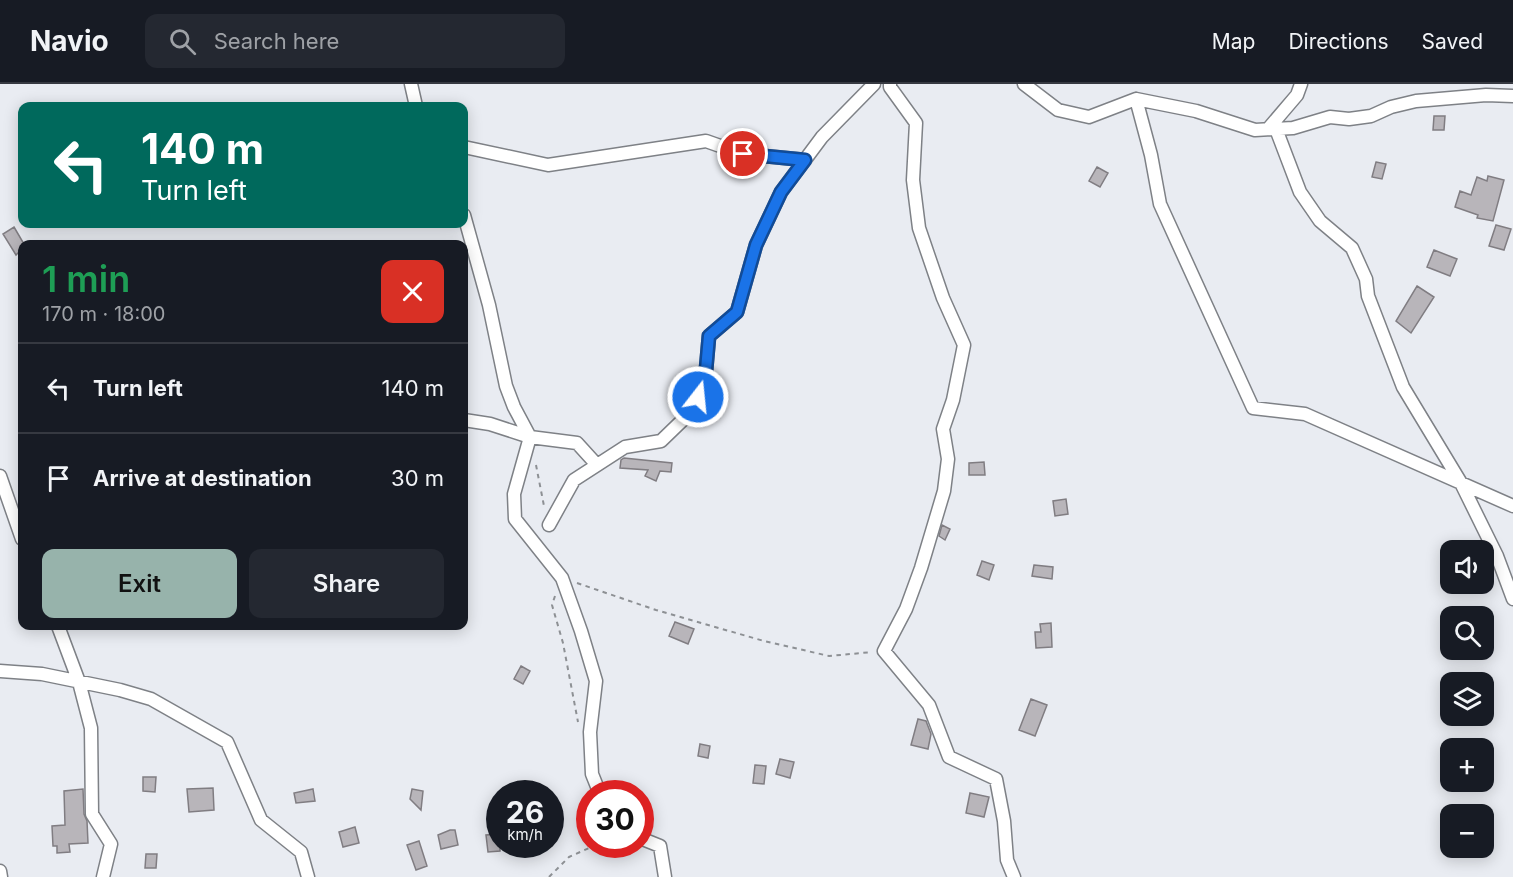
<!DOCTYPE html>
<html lang="en">
<head>
<meta charset="utf-8">
<style>
  body { margin:0; font-family:Inter,sans-serif; background:#242831; color:#f1f3f6; height:100vh; display:flex; flex-direction:column; font-size:22px; white-space:nowrap }
  * { box-sizing:border-box; margin:0 }
  p { font-size:20px; color:#9ea1a6 }
  .icon { flex:none; width:33px; height:33px; fill:none; stroke:currentColor; stroke-width:2; stroke-linecap:round; stroke-linejoin:round }
  .map { position:relative; flex:1; overflow:hidden }
  .side { position:absolute; left:18px; top:156px; width:450px; height:390px; display:flex; flex-direction:column; background:#171b24; border-radius:12px; box-shadow:0 3px 15px #0003 }
  .side>* { flex:none }
  .hud { position:absolute; left:18px; top:18px; width:450px; height:126px; border-radius:12px; box-shadow:0 3px 15px #0003; background:#00695c; color:#fff; overflow:hidden }
  .fabs { position:absolute; left:1440px; top:456px; display:grid; gap:12px }
  .fabs a { display:grid; place-items:center; width:54px; height:54px; border-radius:12px; background:#171b24; box-shadow:0 3px 15px #0003; font-size:30px }
  .speed { position:absolute; left:486px; top:696px; display:flex; gap:12px; font-size:30px; font-weight:700; text-align:center }
  .speed>* { display:grid; place-content:center; width:78px; height:78px; border-radius:50%; background:#171b24; box-shadow:0 3px 15px #0003; line-height:1 }
  .speed small { font-size:15px; font-weight:400 }
  .speed .limit { border:9px solid #d22; background:#fff; color:#111 }
  .pin { position:absolute; display:grid; place-items:center; width:51px; height:51px; color:#fff; margin:-26px; border:3px solid #fff; border-radius:50%; box-shadow:0 2px 6px #0007 }
  .me { position:absolute; width:66px; margin:-33px; rotate:16deg; stroke-linejoin:round; filter:drop-shadow(0 0 4px #0008) }
  .turn { display:flex; align-items:center; gap:21px; height:126px; padding:0 24px; font-size:27px }
  .turn .icon { width:78px; height:78px; stroke-width:2.5 }
  .turn b { display:block; font-size:42px; line-height:51px }
  .round { display:grid; place-items:center; flex:none; width:63px; height:63px; border-radius:12px; background:#242831 }
  .summary { display:flex; align-items:center; justify-content:space-between; height:102px; padding:0 24px }
  h1 { font-size:36px; font-weight:600; line-height:45px; color:#1e9e55 }
  .button { display:flex; gap:12px; margin-top:auto; padding:12px 24px }
  .button a { flex:1; height:69px; border-radius:12px; background:#97b3ab; color:#111; font-size:24px; font-weight:600; line-height:69px; text-align:center }
  .button a+a { background:#242831; color:#f1f3f6 }
  ul { padding:0; list-style:none }
  li { display:flex; align-items:center; gap:18px; height:90px; padding:0 24px; border-top:2px solid #363941 }
  li div { flex:1 }
  li b { display:block; font-size:22px }
  li em { font-style:normal }
  header { display:flex; align-items:center; gap:36px; box-sizing:border-box; height:84px; padding:0 30px; background:#171b24; border-bottom:2px solid #363941 }
  header strong { font-size:28px }
  nav { display:flex; gap:33px; margin-inline-start:auto; font-size:21px }
  .search { width:420px; height:54px; background:#242831; display:flex; align-items:center; gap:15px; box-sizing:border-box; padding:0 21px; border-radius:12px; color:#9ea1a6; font-size:22px }
  .map>svg:first-child { display:block }
  .building { fill:#b8b5ba; stroke:#807d82; stroke-width:1.5 }
  .lines { fill:none; stroke-linecap:round; stroke-linejoin:round }
  .street-casing { stroke:#7e8186; stroke-width:15 }
  .path { stroke:#8d9094; stroke-width:2; stroke-dasharray:4.5 4.5; stroke-linecap:butt }
  .street { stroke:#fff; stroke-width:12 }
  .route-casing { stroke:#114b97; stroke-width:15 }
  .route { stroke:#1a73e8; stroke-width:10 }
</style>
</head>
<body>
<header>
<strong>Navio</strong>
<div class="search"><svg class="icon" aria-label="search" viewBox="0 0 24 24"><circle cx="10" cy="10" r="6"/><path d="M15 15l6 6"/></svg>Search here</div>
<nav><a>Map</a><a>Directions</a><a>Saved</a></nav>
</header>
<div class="map">
<svg width="1513" height="793" viewBox="0 0 1513 793">
  <rect width="100%" height="100%" fill="#e9ecf2"/>
  <path class="building" d="M1434,32H1445L1444,46H1433Z
    M1376,78L1386,80L1382,95L1372,93Z
    M1097,83L1108,89L1100,103L1089,97Z
    M1488,92L1504,96L1493,137L1477,134L1478,131L1455,123L1460,107L1471,111L1477,93L1487,97Z
    M1496,141L1511,145L1504,166L1489,162Z
    M14,143L24,160H22V165L16,171L3,150Z
    M1434,166L1457,175L1450,192L1427,183Z
    M1417,202L1434,213L1411,249L1396,237Z
    M624,374L672,379L671,388L660,387L656,397L645,392L648,386L620,384L621,376Z
    M984,378L985,391H969V379Z
    M1066,415L1068,430L1055,432L1053,417Z
    M942,441L950,445L945,456L939,452Z
    M982,477L994,481L989,496L977,491Z
    M1034,481L1053,483L1052,495L1032,492Z
    M675,538L694,545L688,560L669,552Z
    M1051,539L1052,563L1036,564L1035,548H1041L1040,540Z
    M521,582L530,587L523,600L514,595Z
    M1031,615L1047,621L1035,652L1019,646Z
    M918,635L926,637L931,650L928,665L911,661Z
    M700,660L710,662L708,674L698,672Z
    M780,675L794,678L790,694L776,690Z
    M755,681L766,682L764,700L753,699Z
    M143,693H156L155,708L143,707Z
    M213,704L214,726L189,728L187,705Z
    M83,705L84,730L87,737L88,759L69,760L70,768L57,769V762H53L52,742L65,741L64,707Z
    M313,705L315,717L296,719L294,709Z
    M412,705L423,707L421,726L410,715Z
    M970,709L989,713L984,733L966,729Z
    M355,743L359,759L343,763L339,748Z
    M450,746H455L458,761L441,765L438,751Z
    M500,750V767L488,768L486,751Z
    M419,757L427,782L416,786L407,761Z
    M146,770H157L156,784H145Z"/>
  <g class="lines">
    <defs>
      <path id="street" d="M411,0L416,22
        M890,0V3L916,39L913,96L919,144L943,214L964,261L953,316L943,345L948,375L944,407L921,484L906,525L884,567L929,621L949,673L996,695L1004,737L1007,776L1014,793
        M1024,0L1058,26L1089,33L1136,15L1196,27L1255,46L1293,44L1330,33L1349,35L1371,32L1391,23L1416,17L1486,11L1513,12
        M1136,15L1151,71L1160,120L1253,324L1305,330L1513,422
        M1268,45L1297,11L1301,0
        M1276,45L1300,108L1320,137L1352,164L1366,195L1368,212L1403,303L1461,399L1497,472L1513,515
        M464,63L548,81L706,57L743,70L805,76
        M464,131L489,221L506,302L514,323L530,353L514,410L515,435L562,494L581,547L596,597L590,648L592,690L600,710
        M464,336L490,340L530,353L577,359L597,381
        M0,392L22,455
        M549,441L574,396L625,363L661,357L691,328L705,297L709,252L737,228L756,161L781,108L822,53L874,0
        M58,542L79,598L91,644L92,730L111,760L103,793
        M0,587L42,590L120,606L151,615L227,658L261,736L301,768L308,793
        M640,754L660,762L665,793
        M0,787L1,793"/>
    </defs>
    <use href="#street" class="street-casing"/>
    <path class="path" d="M536,381L544,422
      M577,499L656,526L764,557L829,572L872,568
      M555,512L552,521L563,559L578,638
      M549,793L569,773L598,760"/>
    <use href="#street" class="street"/>
  </g>
  <g class="lines">
    <defs>
      <path id="route" d="M698,313L705,297L709,252L737,228L756,161L781,108L805,76L743,70"/>
    </defs>
    <use href="#route" class="route-casing"/>
    <use href="#route" class="route"/>
  </g>
</svg>
<div class="fabs">
<a><svg class="icon" aria-label="sound" viewBox="0 0 24 24"><path d="M4 9h4l5-4v14l-5-4H4zM17 9q2 3 0 6"/></svg></a>
<a><svg class="icon" aria-label="search" viewBox="0 0 24 24"><circle cx="10" cy="10" r="6"/><path d="M15 15l6 6"/></svg></a>
<a><svg class="icon" aria-label="layers" viewBox="0 0 24 24"><path d="M12 4l9 5-9 5-9-5zM3 14l9 5 9-5"/></svg></a>
<a>+</a>
<a>−</a>
</div>
<div class="speed"><div>26<small>km/h</small></div><div class="limit">30</div></div>
<div class="pin" style="left:743px;top:70px;background:#d93025"><svg class="icon" aria-label="arrive" viewBox="0 0 24 24"><path d="M6 21V4h12l-3 4 3 4H6"/></svg></div>
<svg class="me" style="left:698px;top:313px" viewBox="-20 -20 40 40"><circle r="17" fill="#1a73e8" stroke="#fff" stroke-width="3"/><path d="M0-11L8 9 0 5-8 9z" fill="#fff"/></svg>
<div class="hud">
<div class="turn"><svg class="icon" aria-label="left" viewBox="0 0 24 24"><path d="M17 20v-9H6M10 6l-5 5 5 5"/></svg><div><b>140 m</b>Turn left</div></div>
</div>
<section class="side">
<div class="summary"><div><h1>1 min</h1><p>170 m · 18:00</p></div><a class="round" style="background:#d93025;color:#fff"><svg class="icon" aria-label="close" viewBox="0 0 24 24"><path d="M6 6l12 12M18 6L6 18"/></svg></a></div>
<ul>
<li><svg class="icon" aria-label="left" viewBox="0 0 24 24"><path d="M17 20v-9H6M10 6l-5 5 5 5"/></svg><div><b>Turn left</b></div><em>140 m</em></li>
<li><svg class="icon" aria-label="arrive" viewBox="0 0 24 24"><path d="M6 21V4h12l-3 4 3 4H6"/></svg><div><b>Arrive at destination</b></div><em>30 m</em></li>
</ul>
<div class="button"><a>Exit</a><a>Share</a></div>
</section>
</div>
</body>
</html>
